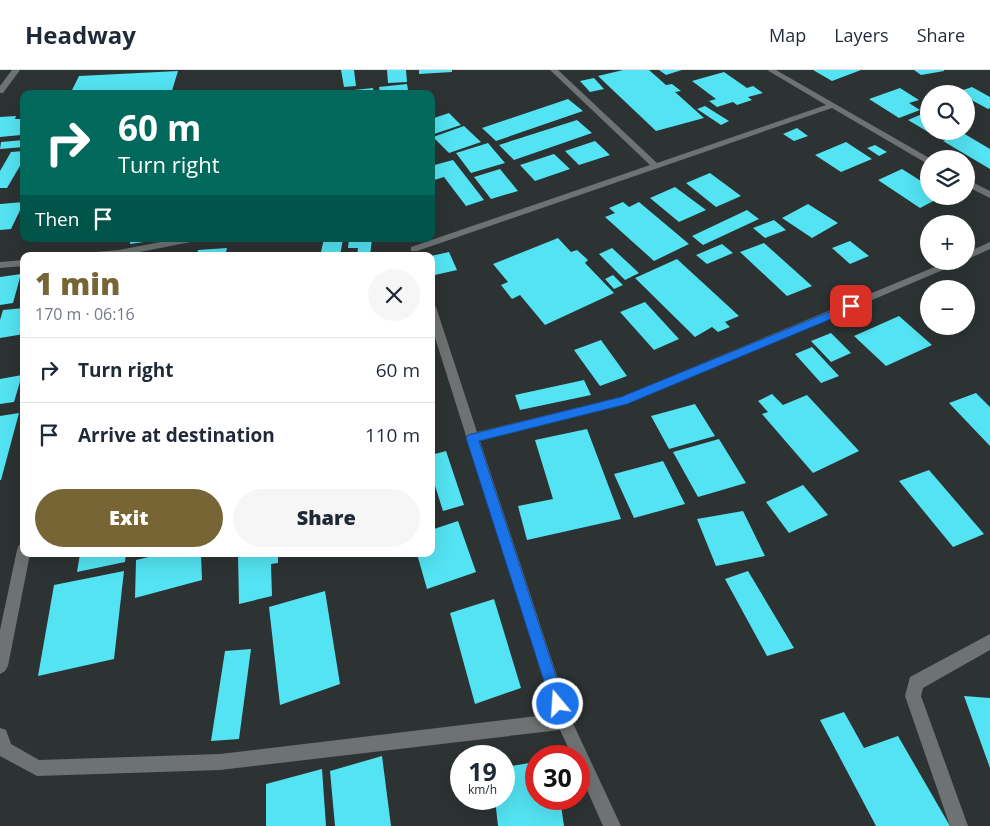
<!DOCTYPE html>
<html lang="en">
<head>
<meta charset="utf-8">
<style>
  body { margin:0; font-family:"Open Sans",sans-serif; background:#f6f6f7; color:#1f2937; height:100vh; display:flex; flex-direction:column; font-size:19px; white-space:nowrap }
  * { box-sizing:border-box; margin:0 }
  p { font-size:16px; color:#747a83 }
  .icon { flex:none; width:28px; height:28px; fill:none; stroke:currentColor; stroke-width:2; stroke-linecap:round; stroke-linejoin:round }
  .map { position:relative; flex:1; overflow:hidden }
  .panel { position:absolute; left:20px; top:182px; width:415px; height:305px; display:flex; flex-direction:column; background:#fff; border-radius:10px; box-shadow:0 5px 20px #0002 }
  .panel>* { flex:none }
  .banner { position:absolute; left:20px; top:20px; width:415px; height:152px; border-radius:10px; box-shadow:0 5px 20px #0002; background:#00695c; color:#fff; overflow:hidden }
  .buttons { position:absolute; left:920px; top:15px; display:grid; gap:10px }
  .buttons a { display:grid; place-items:center; width:55px; height:55px; border-radius:50%; background:#fff; box-shadow:0 5px 20px #0002; font-size:25px }
  .speed { position:absolute; left:450px; top:675px; display:flex; gap:10px; font-size:25px; font-weight:700; text-align:center }
  .speed>* { display:grid; place-content:center; width:65px; height:65px; border-radius:50%; background:#fff; box-shadow:0 5px 20px #0002; line-height:1 }
  .speed small { font-size:12px; font-weight:400 }
  .speed .limit { border:8px solid #d22; background:#fff; color:#111 }
  .pin { position:absolute; display:grid; place-items:center; width:42px; height:42px; color:#fff; margin:-21px; border-radius:10px; box-shadow:0 2px 8px #0006 }
  .me { position:absolute; width:55px; margin:-28px; rotate:342deg; stroke-linejoin:round; filter:drop-shadow(0 0 4px #0008) }
  .turn { display:flex; align-items:center; gap:18px; height:105px; padding:0 15px; font-size:22px }
  .turn .icon { width:65px; height:65px; stroke-width:2.5 }
  .turn b { display:block; font-size:35px; line-height:42px }
  .then { display:flex; align-items:center; height:48px; padding:0 15px; background:#0003; gap:10px; font-size:19px }
  .round { display:grid; place-items:center; flex:none; width:52px; height:52px; border-radius:26px; background:#f6f6f7 }
  .headline { display:flex; align-items:center; justify-content:space-between; height:85px; padding:0 15px }
  h1 { font-size:30px; font-weight:800; line-height:38px; color:#776536 }
  .button { display:flex; gap:10px; margin-top:auto; padding:10px 15px }
  .button a { flex:1; height:58px; border-radius:30px; background:#776536; color:#fff; font-size:20px; font-weight:800; line-height:58px; text-align:center }
  .button a+a { background:#f6f6f7; color:#1f2937 }
  ul { padding:0; list-style:none }
  li { display:flex; align-items:center; gap:15px; height:65px; padding:0 15px; border-top:1px solid #e0e1e3 }
  li div { flex:1 }
  li b { display:block; font-size:19px }
  li em { font-style:normal }
  header { display:flex; align-items:center; gap:30px; box-sizing:border-box; height:70px; padding:0 25px; background:#fff; border-bottom:1px solid #e0e1e3 }
  header strong { font-size:24px }
  nav { display:flex; gap:28px; margin-inline-start:auto; font-size:18px }
  .map>svg:first-child { display:block }
  .building { fill:#53e3f2 }
  .lines { fill:none; stroke-linecap:round; stroke-linejoin:round }
  .minor { fill:#6f7272; fill-rule:evenodd }
  .route { fill:#1a73e8; stroke:#114b97 }
</style>
</head>
<body>
<header>
<strong>Headway</strong>
<nav><a>Map</a><a>Layers</a><a>Share</a></nav>
</header>
<div class="map">
<svg width="990" height="756" viewBox="0 0 990 756">
  <rect width="100%" height="100%" fill="#2d3232"/>
  <path class="building" d="M341,0H354L356,16L344,17Z
    M387,0H406L407,12L388,13Z
    M419,0H452V2L419,4Z
    M623,0H649L666,15L672,14L681,21L675,22L704,48L656,61L598,6Z
    M659,0H682L666,5Z
    M813,0H861L832,11Z
    M914,0H944V1L921,5Z
    M178,1L171,24H70L79,6Z
    M724,2L747,18L753,16L763,23L748,27L752,30L737,35L733,32L717,37L709,31L716,29L692,11Z
    M594,8L604,19L590,22L580,11Z
    M407,14L408,20L380,23L379,17Z
    M972,17L990,27V38L988,39L966,27V24L957,22Z
    M373,18L374,24H344V21Z
    M900,18L919,30L909,33L920,40L899,48L869,29Z
    M568,29L583,41L496,71L482,58Z
    M705,36L729,51L721,55L697,39Z
    M929,41V61H956L940,69L908,50Z
    M449,43L461,55L431,65V49Z
    M16,46L15,49H24L21,65L0,67V47Z
    M577,50L592,63L514,90L499,75Z
    M464,56L481,72L449,83L433,67Z
    M797,58L808,66L794,71L783,64Z
    M963,63L990,79V99L943,71Z
    M24,70V77L0,79L1,72Z
    M595,71L610,85L579,95L565,81Z
    M846,72L872,89L841,102L815,85Z
    M488,73L505,93L471,103L456,83Z
    M875,75L887,82L879,86L867,78Z
    M24,81V89L7,118H0V101L11,82Z
    M554,84L570,99L535,111L520,95Z
    M453,90L484,130L466,136L444,107L431,111V96Z
    M500,99L518,121L491,129L474,107Z
    M902,99L929,116V126H943L920,138L878,110Z
    M710,103L741,126L716,137L686,113Z
    M675,117L706,140L679,152L650,128Z
    M24,132L11,159L0,160V134Z
    M623,132L629,137L639,132L689,174L654,191L605,147L615,143L609,138Z
    M808,134L838,153L812,168L782,148Z
    M747,140L759,149L703,175L692,166Z
    M774,150L786,160L765,168L753,158Z
    M558,168L571,182L577,180L588,190L585,193L614,223L545,255L520,225L512,229L501,215L508,212L493,194Z
    M130,169H151V171L130,174Z
    M324,169H343L340,186H320Z
    M349,169H372L370,186H357L358,178H348Z
    M850,171L869,186L850,194L832,178Z
    M764,173L812,216L787,226L740,182Z
    M722,174L733,183L707,194L696,185Z
    M227,178L225,186H197L198,180Z
    M612,178L639,203L625,210L599,184Z
    M449,182L457,200L435,205L431,196V186Z
    M677,189L739,246L725,252L730,257L718,262L712,257L695,267L635,208Z
    M21,204L13,233L0,235V207Z
    M613,205L623,215L614,219L605,209Z
    M645,232L679,269L654,280L620,242Z
    M24,238V264L0,268V250L3,240Z
    M899,246L932,275L886,296L854,266Z
    M831,263L851,283L831,292L811,271Z
    M601,270L627,306L600,316L574,280Z
    M812,277L839,306L821,313L795,284Z
    M22,305L14,332L0,334V309Z
    M584,310L591,325L520,340L515,325Z
    M976,323L990,337V376L949,333Z
    M772,324L783,335L807,325L859,381L813,403L762,344L768,342L758,331Z
    M695,334L715,366L669,379L651,346Z
    M19,343L1,410H0V346Z
    M587,359L621,449L527,470L518,436L553,429L535,370Z
    M719,369L746,413L698,427L673,382Z
    M446,381L464,435L443,441L431,403V385Z
    M663,391L685,434L634,448L614,404Z
    M929,400L984,464L953,477L899,411Z
    M803,415L828,445L789,463L766,432Z
    M743,441L765,486L716,496L697,449Z
    M458,451L476,502L427,519L417,484H431V460Z
    M80,484H126L125,492L77,502Z
    M161,484H201L202,510L135,528L136,490Z
    M238,484H278V493L271,494L272,526L239,534Z
    M124,501L114,589L38,606L54,515Z
    M748,501L794,578L767,586L725,509Z
    M325,521L340,614L280,635L269,537Z
    M494,529L521,618L475,634L450,543Z
    M251,579L239,669L211,671L225,581Z
    M964,626L990,628V698Z
    M844,642L864,678L898,666L950,756H876L820,650Z
    M382,686L391,756H335L330,701Z
    M536,692V729H560L564,756H498L495,729H504V697Z
    M322,699L326,756H266V714Z"/>
  <g class="lines">
    <path class="minor" d="M12,0H20L3,23H0V16Z
      M550,0H558L657,93L826,35L767,0H776L931,89H929V94L926,93L832,38L417,181H411V177L650,95Z
      M966,109L990,121V128L966,116Z
      M176,169H196L191,172L119,186H79L84,183L119,180Z
      M990,172V179L966,190V183Z
      M24,190V196L0,198V192Z
      M949,191H964L627,334L480,371L571,649L621,756H603L579,702V686H572L560,660L220,700L37,706L0,686V658L6,660L11,674L39,690L220,684L554,644L431,255V233L436,237L477,362L621,327Z
      M24,474V484H30L8,596L5,601L0,604V560L17,480L19,475Z
      M990,564V580L923,618L921,626L968,756H950L905,626L910,607Z"/>
  </g>
  <path class="route" d="M851,233L855,234V239L627,334L479,371L565,634L563,639L558,641L553,639L466,368L468,365L621,327Z"/>
</svg>
<div class="buttons">
<a><svg class="icon" aria-label="search" viewBox="0 0 24 24"><circle cx="10" cy="10" r="6"/><path d="M15 15l6 6"/></svg></a>
<a><svg class="icon" aria-label="layers" viewBox="0 0 24 24"><path d="M12 4l9 5-9 5-9-5zM3 14l9 5 9-5"/></svg></a>
<a>+</a>
<a>−</a>
</div>
<div class="speed"><div>19<small>km/h</small></div><div class="limit">30</div></div>
<div class="pin" style="left:851px;top:236px;background:#d93025"><svg class="icon" aria-label="arrive" viewBox="0 0 24 24"><path d="M6 21V4h12l-3 4 3 4H6"/></svg></div>
<svg class="me" style="left:558px;top:634px" viewBox="-20 -20 40 40"><circle r="17" fill="#1a73e8" stroke="#fff" stroke-width="3"/><path d="M0-11L8 9 0 5-8 9z" fill="#fff"/></svg>
<div class="banner">
<div class="turn"><svg class="icon" aria-label="right" viewBox="0 0 24 24"><path d="M7 20v-9h11M14 6l5 5-5 5"/></svg><div><b>60 m</b>Turn right</div></div>
<div class="then">Then<svg class="icon" aria-label="arrive" viewBox="0 0 24 24"><path d="M6 21V4h12l-3 4 3 4H6"/></svg></div>
</div>
<section class="panel">
<div class="headline"><div><h1>1 min</h1><p>170 m · 06:16</p></div><a class="round"><svg class="icon" aria-label="close" viewBox="0 0 24 24"><path d="M6 6l12 12M18 6L6 18"/></svg></a></div>
<ul>
<li><svg class="icon" aria-label="right" viewBox="0 0 24 24"><path d="M7 20v-9h11M14 6l5 5-5 5"/></svg><div><b>Turn right</b></div><em>60 m</em></li>
<li><svg class="icon" aria-label="arrive" viewBox="0 0 24 24"><path d="M6 21V4h12l-3 4 3 4H6"/></svg><div><b>Arrive at destination</b></div><em>110 m</em></li>
</ul>
<div class="button"><a>Exit</a><a>Share</a></div>
</section>
</div>
</body>
</html>
